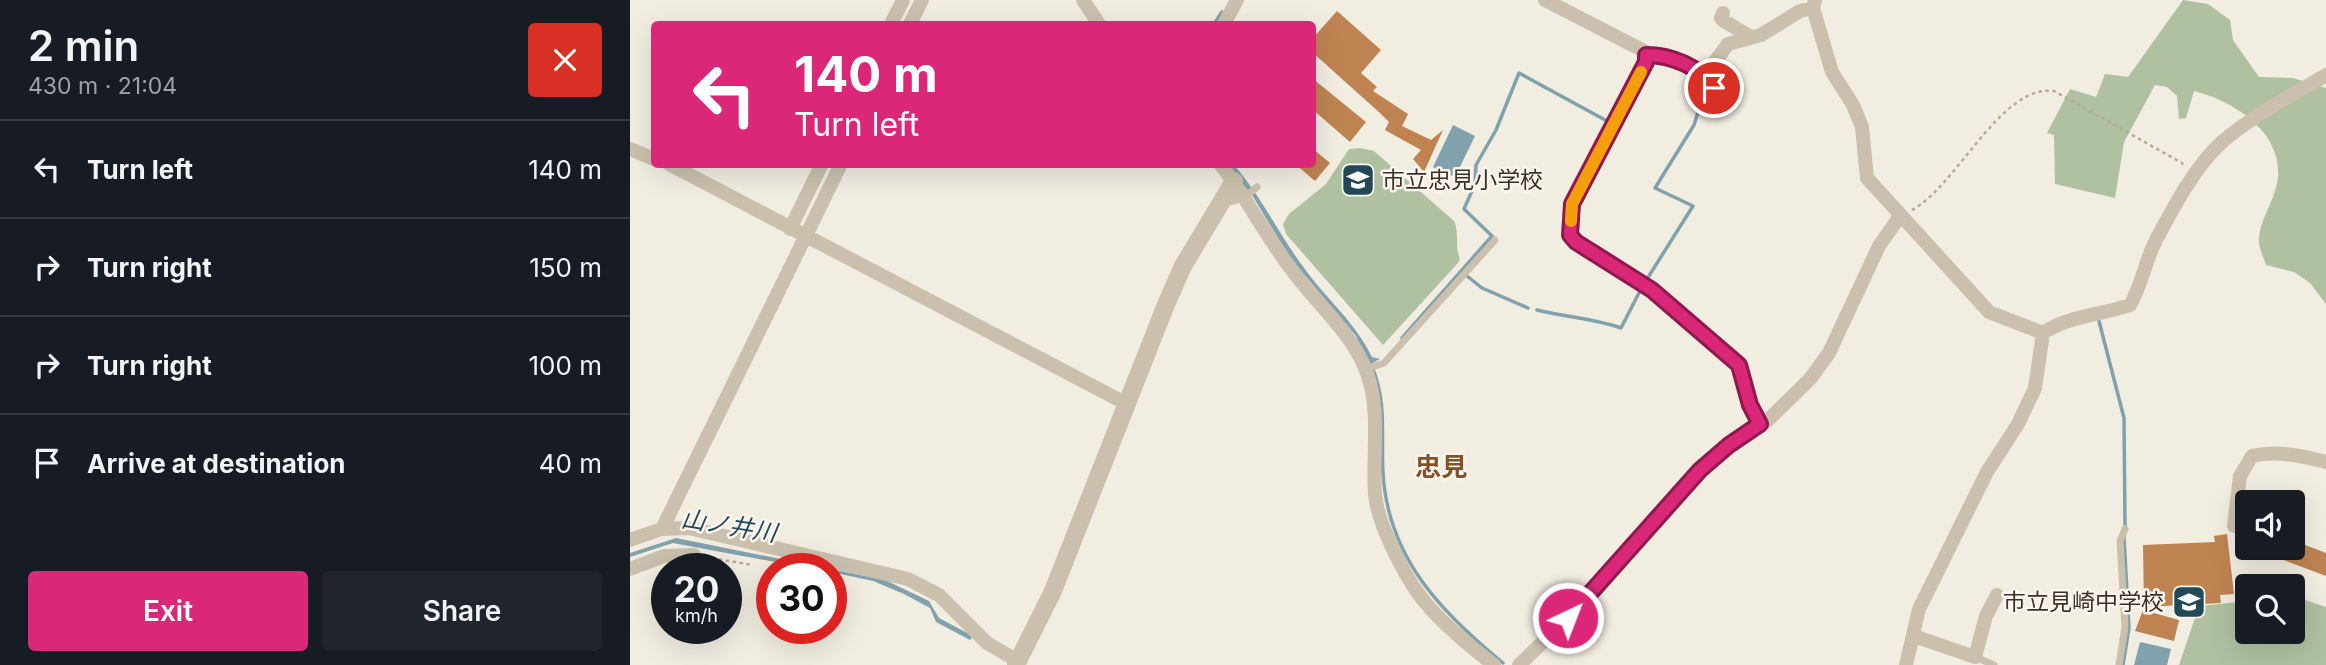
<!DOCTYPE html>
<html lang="en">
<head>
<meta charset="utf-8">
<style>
  body { margin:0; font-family:Inter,"Noto Sans JP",sans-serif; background:#20242c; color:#f1f3f6; height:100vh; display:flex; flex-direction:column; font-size:26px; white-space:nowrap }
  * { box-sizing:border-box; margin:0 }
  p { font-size:23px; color:#9ea1a6 }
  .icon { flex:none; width:38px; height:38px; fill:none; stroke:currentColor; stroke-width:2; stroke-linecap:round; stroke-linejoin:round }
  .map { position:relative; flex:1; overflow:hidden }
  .sheet { display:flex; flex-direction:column; background:#171b24; width:630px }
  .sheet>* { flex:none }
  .top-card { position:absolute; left:21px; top:21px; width:665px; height:147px; border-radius:7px; box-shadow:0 7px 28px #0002; background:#db2777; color:#fff; overflow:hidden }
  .buttons { position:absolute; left:1605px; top:490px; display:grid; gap:14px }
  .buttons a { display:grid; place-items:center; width:70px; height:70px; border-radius:7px; background:#171b24; box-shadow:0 7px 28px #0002; font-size:35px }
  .speed { position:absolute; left:21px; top:553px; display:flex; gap:14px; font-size:35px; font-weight:700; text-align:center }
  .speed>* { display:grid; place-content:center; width:91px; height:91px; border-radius:50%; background:#171b24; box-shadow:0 7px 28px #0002; line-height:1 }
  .speed small { font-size:18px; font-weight:400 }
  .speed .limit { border:10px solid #d22; background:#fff; color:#111 }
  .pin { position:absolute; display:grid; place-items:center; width:60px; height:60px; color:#fff; margin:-30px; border:4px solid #fff; border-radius:50%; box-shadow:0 2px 7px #0007 }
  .me { position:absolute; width:77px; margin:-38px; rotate:43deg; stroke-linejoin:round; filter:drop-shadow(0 0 5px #0008) }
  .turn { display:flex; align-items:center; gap:24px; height:147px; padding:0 28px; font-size:32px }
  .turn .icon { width:91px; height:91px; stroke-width:2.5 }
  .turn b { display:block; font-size:49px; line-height:60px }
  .round { display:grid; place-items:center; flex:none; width:74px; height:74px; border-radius:7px; background:#20242c }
  .overview { display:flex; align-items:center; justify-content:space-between; height:119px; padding:0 28px }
  h1 { font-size:42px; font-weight:600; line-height:52px }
  .cta { display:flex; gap:14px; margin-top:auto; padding:14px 28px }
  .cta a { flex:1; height:80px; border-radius:7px; background:#db2777; color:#fff; font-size:28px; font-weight:600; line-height:80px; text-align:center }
  .cta a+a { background:#20242c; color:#f1f3f6 }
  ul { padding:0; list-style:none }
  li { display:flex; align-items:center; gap:21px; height:98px; padding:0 28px; border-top:2px solid #363941 }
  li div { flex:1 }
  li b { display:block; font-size:26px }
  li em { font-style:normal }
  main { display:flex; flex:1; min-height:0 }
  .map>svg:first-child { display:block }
  .green { fill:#afc1a1 }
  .water { fill:#81a2ad }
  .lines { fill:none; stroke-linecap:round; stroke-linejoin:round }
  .stream { stroke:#81a2ad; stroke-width:3.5 }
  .building { fill:#bf8352 }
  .path { stroke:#b6aa97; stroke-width:2.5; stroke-dasharray:3.5 3.5; stroke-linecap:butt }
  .service { stroke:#cac0ad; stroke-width:7 }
  .minor { stroke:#cac0ad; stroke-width:14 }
  .tertiary { stroke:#cac0ad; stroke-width:18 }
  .route-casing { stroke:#8e194d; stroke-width:18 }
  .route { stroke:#db2777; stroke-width:12 }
  .slow { stroke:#f59e0b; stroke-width:12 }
  .labels { text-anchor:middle; stroke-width:5; stroke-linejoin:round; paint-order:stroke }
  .poi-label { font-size:23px; fill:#38322b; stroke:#faf6ed; text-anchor:start }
  .water-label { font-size:24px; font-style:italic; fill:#234958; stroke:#faf6ed }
  .quarter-label { font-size:26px; font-weight:bold; fill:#835129; stroke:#faf6ed }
</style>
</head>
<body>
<main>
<section class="sheet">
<div class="overview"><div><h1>2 min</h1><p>430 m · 21:04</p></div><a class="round" style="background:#d93025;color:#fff"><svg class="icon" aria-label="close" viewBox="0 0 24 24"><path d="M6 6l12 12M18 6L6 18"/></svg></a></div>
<ul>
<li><svg class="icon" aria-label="left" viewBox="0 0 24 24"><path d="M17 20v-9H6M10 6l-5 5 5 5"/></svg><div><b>Turn left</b></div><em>140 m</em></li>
<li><svg class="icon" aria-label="right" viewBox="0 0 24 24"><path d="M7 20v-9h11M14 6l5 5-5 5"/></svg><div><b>Turn right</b></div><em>150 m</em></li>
<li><svg class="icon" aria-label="right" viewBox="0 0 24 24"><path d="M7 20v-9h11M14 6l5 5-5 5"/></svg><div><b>Turn right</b></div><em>100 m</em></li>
<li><svg class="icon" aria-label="arrive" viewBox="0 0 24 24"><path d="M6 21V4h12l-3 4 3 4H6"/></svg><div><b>Arrive at destination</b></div><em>40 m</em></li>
</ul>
<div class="cta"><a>Exit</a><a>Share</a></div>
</section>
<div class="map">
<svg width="1696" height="665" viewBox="0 0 1696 665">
  <rect width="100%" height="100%" fill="#f2ede1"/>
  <path class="green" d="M1553,0L1578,4L1600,20L1603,40L1629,77L1663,78L1696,88V304L1680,283L1664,272L1636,265C1634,258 1628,247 1629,239C1630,218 1646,199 1648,177C1652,131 1603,101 1564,91L1556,118L1549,119L1547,96L1537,87L1525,85L1494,142L1485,198L1425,184L1424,135L1417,133L1440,89L1466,97L1475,74L1498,77Z
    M730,148L744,151L824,221C830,234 824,245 830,259L828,263L753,345L656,234L653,224L659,214L696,184L719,149Z
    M1617,587V632H1662L1663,596L1696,607V665H1549L1569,606L1609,602Z"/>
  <path class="water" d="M823,125L845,136L825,177L803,167Z
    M596,165H604C632,197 650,237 677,272C699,301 726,324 742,357L750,359L739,365L726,336L660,258L622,195Z
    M46,538L255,580L299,601L309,618L343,636L340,640L306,622L300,608L274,594L243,581L201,572V569H183L43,543L0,557V553Z
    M1510,642L1541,649L1537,665H1504Z"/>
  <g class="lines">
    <path class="stream" d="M584,24L592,12
      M837,276L852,288L898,308
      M1017,279L1063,206L1025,188L1064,125L1076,86
      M907,310C935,317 963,318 991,328L1011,289
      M1469,321L1494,418L1495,526
      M772,338L862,236L834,209L845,184L846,165L866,130L889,73L977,121
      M742,367C757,402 751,436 753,473C758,558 811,612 873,663
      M1493,665L1499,628L1494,537"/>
  </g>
  <path class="building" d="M707,11L751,50L731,73L747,87L743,91L778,114L772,126L801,140L813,130L794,172L783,159L791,150L755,130L759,122L750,113L682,52V39Z
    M682,78L736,122L720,142L682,109Z
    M682,148L700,163L685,181L665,164H682Z
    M1597,534L1604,594L1590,595L1591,603L1514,607L1513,545L1585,542L1584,536Z
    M1662,540L1696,553V576L1651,559L1625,560V548H1662Z
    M1513,610L1549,620L1544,641L1505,631Z"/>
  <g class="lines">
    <path class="path" d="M1282,210C1327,186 1371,84 1424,91L1552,163L1554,167
      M75,557L123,565"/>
    <path class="service" d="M593,200C607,205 616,196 627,187
      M736,369L754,363L865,240
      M1345,657L1364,665
      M1489,665L1495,627L1490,541L1495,529"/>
    <path class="minor" d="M453,0L469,24
      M915,0L1016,52V62L942,204L940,235L946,242L1022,290L1109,365L1120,405L1130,424
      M1185,0L1183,8L1202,72L1223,105L1232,127L1237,178L1359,312L1413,333
      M1093,13L1091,18L1094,21L1121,37
      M261,24L273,0
      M280,24L292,0
      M594,24L607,0
      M1016,55C1040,55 1072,66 1084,88L1083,93
      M1075,75L1098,44L1131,35L1170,11L1183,8
      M0,149L24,159
      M39,164L497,404
      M590,164C618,199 637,239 665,274C690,307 722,333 737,373C751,412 742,454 745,494C747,522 773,573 790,596C810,622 838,645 864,665
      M160,229L192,164
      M1604,526L1610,476L1622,456C1647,450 1672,456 1696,462
      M32,529L211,164
      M0,540L32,529L59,528L278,579L309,595L357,643L388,661
      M0,569L34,556L64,555
      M1284,636L1345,657L1356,616L1367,595
      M889,665L955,602L1070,470L1123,426L1136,422L1180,379L1199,353L1249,246L1270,216
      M1276,665L1289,609L1357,472L1388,424L1405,388L1413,333C1438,316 1471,315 1500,305C1512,285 1515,261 1526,240C1543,208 1565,166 1592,142C1623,115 1661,96 1696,75"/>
    <path class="tertiary" d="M386,665L423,591L537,302L553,266L604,181"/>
  </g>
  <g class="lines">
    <defs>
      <path id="route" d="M938,618L1070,470L1099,445L1130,424L1120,405L1109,365L1022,290L946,242L940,235L942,204L1016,62V55C1041,55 1071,67 1084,88"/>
    </defs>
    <use href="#route" class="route-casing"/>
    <use href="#route" class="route"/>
    <path class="slow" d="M941,221L942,204L1011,72"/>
  </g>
  <defs>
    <symbol id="school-square" viewBox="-11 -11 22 22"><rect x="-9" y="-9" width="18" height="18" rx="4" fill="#234958" stroke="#faf6ed"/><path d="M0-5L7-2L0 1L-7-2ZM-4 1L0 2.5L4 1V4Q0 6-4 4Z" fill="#fff"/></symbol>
  </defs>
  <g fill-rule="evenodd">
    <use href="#school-square" x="709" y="161" width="38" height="38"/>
    <use href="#school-square" x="1540" y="583" width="38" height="38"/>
  </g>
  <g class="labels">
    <g class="poi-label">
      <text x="752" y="188">市立忠見小学校</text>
      <text x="1534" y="610" text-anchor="end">市立見崎中学校</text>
    </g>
    <g class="water-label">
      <text transform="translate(99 526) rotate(9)" y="8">山ノ井川</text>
    </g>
    <g class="quarter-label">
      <text x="811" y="476">忠見</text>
    </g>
  </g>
</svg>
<div class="buttons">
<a><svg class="icon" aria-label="sound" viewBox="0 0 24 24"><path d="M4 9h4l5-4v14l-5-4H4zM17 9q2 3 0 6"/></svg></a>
<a><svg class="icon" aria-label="search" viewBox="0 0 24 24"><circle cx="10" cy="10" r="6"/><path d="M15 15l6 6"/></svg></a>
</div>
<div class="speed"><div>20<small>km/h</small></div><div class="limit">30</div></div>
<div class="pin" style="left:1084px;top:88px;background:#d93025"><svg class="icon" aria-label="arrive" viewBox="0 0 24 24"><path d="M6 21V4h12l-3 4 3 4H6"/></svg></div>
<svg class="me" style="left:938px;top:618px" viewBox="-20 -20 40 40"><circle r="17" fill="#db2777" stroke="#fff" stroke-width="3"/><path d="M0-11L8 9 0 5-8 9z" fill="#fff"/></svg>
<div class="top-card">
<div class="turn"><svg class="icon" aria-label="left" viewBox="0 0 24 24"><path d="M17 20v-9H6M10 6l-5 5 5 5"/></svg><div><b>140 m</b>Turn left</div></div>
</div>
</div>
</main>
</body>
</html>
